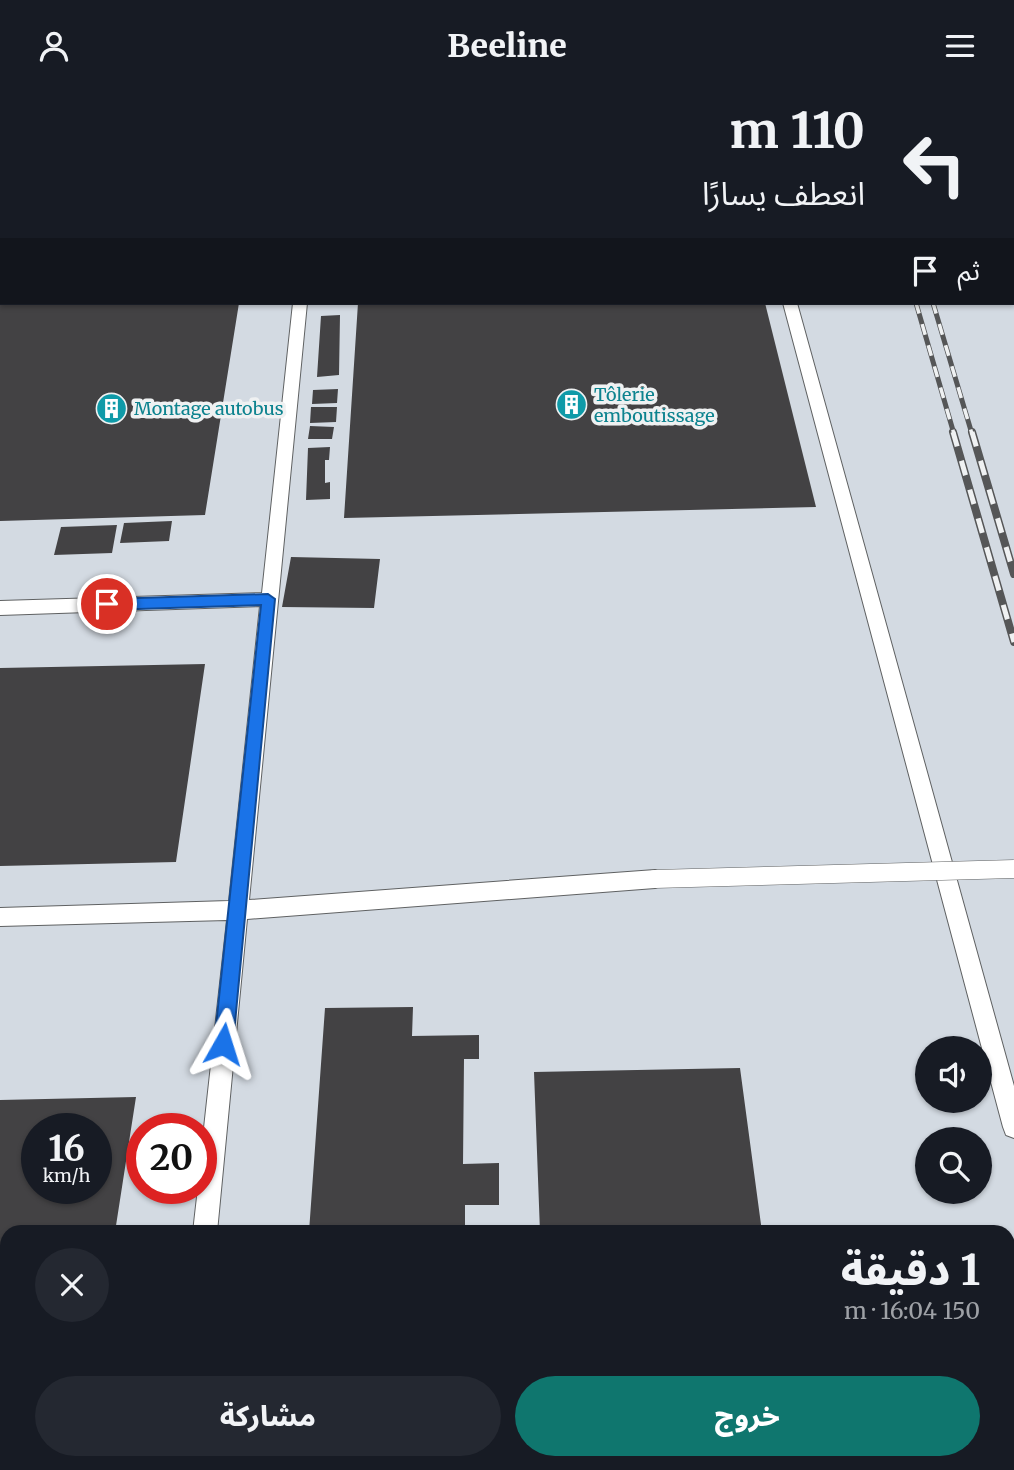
<!DOCTYPE html>
<html lang="ar">
<head>
<meta charset="utf-8">
<style>
  body { margin:0; font-family:Merriweather,"Noto Sans Arabic",serif; background:#242831; color:#f1f3f6; direction:rtl; height:100vh; display:flex; flex-direction:column; font-size:26px; white-space:nowrap }
  * { box-sizing:border-box; margin:0 }
  p { font-size:23px; color:#9ea1a6 }
  .icon { flex:none; width:38px; height:38px; fill:none; stroke:currentColor; stroke-width:2; stroke-linecap:round; stroke-linejoin:round }
  .map { position:relative; flex:1; overflow:hidden; direction:ltr }
  .panel { position:absolute; left:0px; top:1134px; width:1015px; height:245px; display:flex; flex-direction:column; background:#171b24; border-radius:21px 21px 0 0; box-shadow:0 2px 5px #0004; direction:rtl }
  .panel>* { flex:none }
  .top-card { position:absolute; left:0px; top:0px; width:1015px; height:214px; box-shadow:0 2px 5px #0004; direction:rtl; background:#171b24; color:#f1f3f6; overflow:hidden }
  .buttons { position:absolute; left:915px; top:945px; display:grid; gap:14px }
  .buttons a { display:grid; place-items:center; width:77px; height:77px; border-radius:50%; background:#171b24; box-shadow:0 2px 5px #0004; font-size:35px }
  .speed { position:absolute; left:21px; top:1022px; display:flex; gap:14px; font-size:35px; font-weight:700; text-align:center }
  .speed>* { display:grid; place-content:center; width:91px; height:91px; border-radius:50%; background:#171b24; box-shadow:0 2px 5px #0004; line-height:1 }
  .speed small { font-size:18px; font-weight:400 }
  .speed .limit { border:10px solid #d22; background:#fff; color:#111 }
  .pin { position:absolute; display:grid; place-items:center; width:60px; height:60px; color:#fff; margin:-30px; border:4px solid #fff; border-radius:50%; box-shadow:0 2px 7px #0007 }
  .me { position:absolute; width:77px; margin:-38px; rotate:6deg; stroke-linejoin:round; filter:drop-shadow(0 0 5px #0008) }
  .turn { display:flex; align-items:center; gap:24px; height:147px; padding:0 35px; font-size:32px }
  .turn .icon { width:91px; height:91px; stroke-width:2.5 }
  .turn b { display:block; font-size:49px; line-height:60px }
  .then { display:flex; align-items:center; height:66px; padding:0 35px; background:#0003; gap:14px; font-size:26px }
  .round { display:grid; place-items:center; flex:none; width:74px; height:74px; border-radius:37px; background:#242831 }
  .overview { display:flex; align-items:center; justify-content:space-between; height:119px; padding:0 35px }
  h1 { font-size:42px; font-weight:800; line-height:52px }
  .action { display:flex; gap:14px; margin-top:auto; padding:14px 35px }
  .action a { flex:1; height:80px; border-radius:42px; background:#0f766e; color:#fff; font-size:28px; font-weight:800; line-height:80px; text-align:center }
  .action a+a { background:#242831; color:#f1f3f6 }
  header { display:flex; justify-content:space-between; align-items:center; height:91px; padding:0 35px; background:#171b24; font-size:32px; font-weight:800 }
  .map>svg:first-child { display:block }
  .built { fill:#d3dae2; fill-rule:evenodd }
  .building { fill:#434244; fill-rule:evenodd }
  .lines { fill:none; stroke-linecap:round; stroke-linejoin:round }
  .lane-casing { stroke:#5f6162; stroke-width:2 }
  .lane { fill:#fff; fill-rule:evenodd }
  .rail-far1-casing { stroke:#555657; stroke-width:5 }
  .rail-casing { stroke:#555657; stroke-width:8 }
  .rail-far1 { stroke:#eff1f2; stroke-width:3.5; stroke-dasharray:11; stroke-linecap:butt }
  .rail { stroke:#eff1f2; stroke-width:5; stroke-dasharray:15; stroke-linecap:butt }
  .lane-bridge-casing { stroke:#5f6162; stroke-width:19; stroke-linecap:butt }
  .lane-bridge { stroke:#fff; stroke-width:18 }
  .route { fill:#1a73e8; stroke:#114b97; stroke-width:2 }
  .labels { text-anchor:middle; stroke-width:7; stroke-linejoin:round; paint-order:stroke }
  .far-culture-label { font-size:18px; fill:#0d838f; stroke:#eff1f2; text-anchor:start }
</style>
</head>
<body>
<header><svg class="icon" aria-label="menu" viewBox="0 0 24 24"><path d="M4 6h16M4 12h16M4 18h16"/></svg>Beeline<svg class="icon" aria-label="person" viewBox="0 0 24 24"><circle cx="12" cy="8" r="4"/><path d="M4 21q1-7 8-7t8 7"/></svg></header>
<div class="map">
<svg width="1014" height="1379" viewBox="0 0 1014 1379">
  <rect width="100%" height="100%" fill="#e2e3e5"/>
  <path class="built" d="M0,0H1014V1379H0ZM2,2H1013V212H2ZM928,957H980V1010H928ZM37,1038H96V1097H37ZM142,1038H201V1097H142ZM928,1048H980V1101H928ZM7,1141H1008V1372H7Z"/>
  <path class="building" d="M0,212H239L205,424L0,430Z
    M358,212H765L816,416L344,427Z
    M340,224L339,284L317,286L321,225Z
    M338,298L337,312L312,313L313,299Z
    M311,316H337L336,331L310,332Z
    M310,335L334,336L332,348H308Z
    M330,356L329,369H325V392L330,391V408L306,409L308,357Z
    M172,430L169,450L120,452L124,432Z
    M117,434L112,462L54,464L61,436Z
    M291,466L380,468L374,517L282,516Z
    M205,573L176,771L0,775V577Z
    M413,916L412,945L479,944V968H464L463,1073L499,1072V1114H465V1141H309L325,917Z
    M740,977L762,1141H540L534,981Z
    M136,1006L115,1141H7V1161H0V1009ZM37,1038H96V1097H37Z
    M1008,1367H1014V1379H948L947,1372H1008Z
    M736,1372H828L829,1379H582V1377Z"/>
  <g class="lines">
    <defs>
      <path id="lane" d="M316,0H328V2H316Z
        M727,0H739V2H727Z
        M0,7H2V15H0Z
        M0,47H2V55H0Z
        M293,212H307L249,809L655,779L662,782L665,788L662,794L655,797L247,828L217,1141H193L198,1097H201V1064L227,829L0,835V817L229,810L260,515L0,524V510L262,502Z
        M783,212H797L1014,995V1047L1006,1044L1003,1036Z
        M1008,1268H1014V1294H1008Z
        M169,1372H195L194,1379H168Z"/>
    </defs>
    <use href="#lane" class="lane-casing"/>
    <use href="#lane" class="lane"/>
    <defs>
      <path id="rail-far1" d="M916,212L954,343
        M933,212L972,343"/>
      <path id="rail" d="M953,341L1014,551
        M972,341L1014,483"/>
    </defs>
    <use href="#rail-far1" class="rail-far1-casing"/>
    <use href="#rail" class="rail-casing"/>
    <use href="#rail-far1" class="rail-far1"/>
    <use href="#rail" class="rail"/>
    <defs>
      <path id="lane-bridge" d="M655,788L1014,778"/>
    </defs>
    <use href="#lane-bridge" class="lane-bridge-casing"/>
    <use href="#lane-bridge" class="lane-bridge"/>
  </g>
  <path class="route" d="M268,503L275,508L233,953L230,959L223,962L217,959L214,953L261,514L107,519L100,513L107,508Z"/>
  <defs>
    <symbol id="building-disc" viewBox="-11 -11 22 22"><circle r="9.5" fill="#0f9aa8" stroke="#eff1f2"/><path d="M-4-6H4V6H1V3H-1V6H-4ZM-2.5-4.3h1.7v1.8h-1.7ZM.8-4.3h1.7v1.8H.8ZM-2.5-1h1.7V.8h-1.7ZM.8-1h1.7V.8H.8Z" fill="#fff"/></symbol>
  </defs>
  <g fill-rule="evenodd">
    <use href="#building-disc" x="554" y="296" width="35" height="35"/>
    <use href="#building-disc" x="94" y="300" width="35" height="35"/>
  </g>
  <g class="labels">
    <g class="far-culture-label">
      <text x="594" y="310">Tôlerie<tspan x="594" dy="21">emboutissage</tspan></text>
      <text x="134" y="324">Montage autobus</text>
    </g>
  </g>
</svg>
<div class="buttons">
<a><svg class="icon" aria-label="sound" viewBox="0 0 24 24"><path d="M4 9h4l5-4v14l-5-4H4zM17 9q2 3 0 6"/></svg></a>
<a><svg class="icon" aria-label="search" viewBox="0 0 24 24"><circle cx="10" cy="10" r="6"/><path d="M15 15l6 6"/></svg></a>
</div>
<div class="speed"><div>16<small>km/h</small></div><div class="limit">20</div></div>
<div class="pin" style="left:107px;top:513px;background:#d93025"><svg class="icon" aria-label="arrive" viewBox="0 0 24 24"><path d="M6 21V4h12l-3 4 3 4H6"/></svg></div>
<svg class="me" style="left:223px;top:953px" viewBox="-20 -20 40 40"><path d="M0-17L14 15 0 8-14 15z" fill="#1a73e8" stroke="#fff" stroke-width="4"/></svg>
<div class="top-card">
<div class="turn"><svg class="icon" aria-label="left" viewBox="0 0 24 24"><path d="M17 20v-9H6M10 6l-5 5 5 5"/></svg><div><b>110 m</b>انعطف يسارًا</div></div>
<div class="then">ثم<svg class="icon" aria-label="arrive" viewBox="0 0 24 24"><path d="M6 21V4h12l-3 4 3 4H6"/></svg></div>
</div>
<section class="panel">
<div class="overview"><div><h1>1 دقيقة</h1><p>150 m · 16:04</p></div><a class="round"><svg class="icon" aria-label="close" viewBox="0 0 24 24"><path d="M6 6l12 12M18 6L6 18"/></svg></a></div>
<div class="action"><a>خروج</a><a>مشاركة</a></div>
</section>
</div>
</body>
</html>
